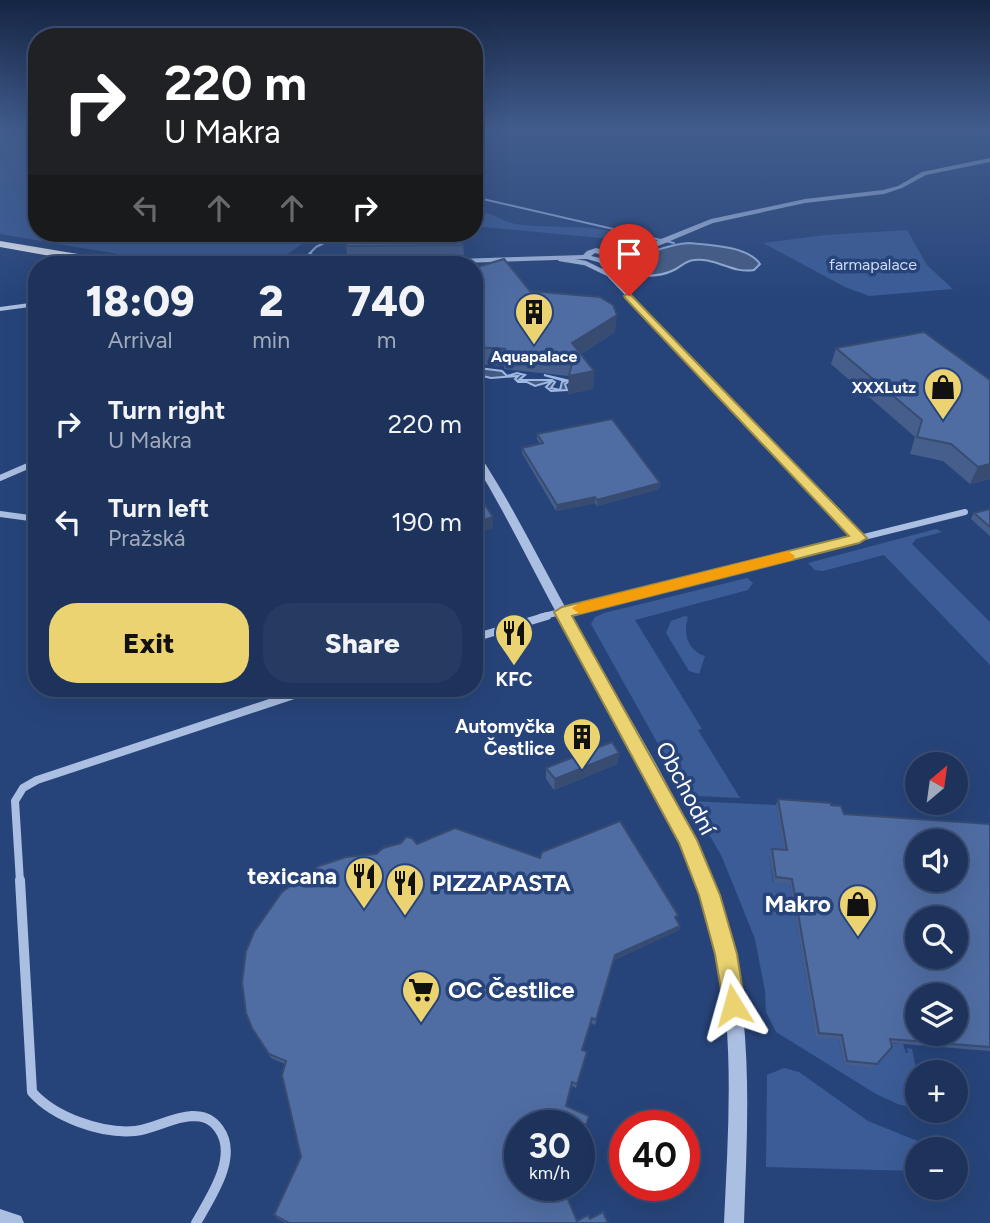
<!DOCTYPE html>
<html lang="en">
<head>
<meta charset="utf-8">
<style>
  body { margin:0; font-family:Figtree,sans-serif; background:#253b62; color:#f1f3f6; height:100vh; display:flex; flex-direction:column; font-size:26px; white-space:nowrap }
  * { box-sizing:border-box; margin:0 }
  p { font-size:23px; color:#a0aabb }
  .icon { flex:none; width:38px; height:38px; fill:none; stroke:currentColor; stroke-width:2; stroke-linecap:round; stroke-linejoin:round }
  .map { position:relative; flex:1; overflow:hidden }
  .panel { position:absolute; left:28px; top:256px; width:455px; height:441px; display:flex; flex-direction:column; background:#1d335c; border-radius:28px; box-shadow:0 7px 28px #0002,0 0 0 2px #3b4e72 }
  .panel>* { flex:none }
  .top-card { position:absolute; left:28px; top:28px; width:455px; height:214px; border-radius:28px; box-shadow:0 7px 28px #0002,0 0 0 2px #3b4e72; background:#202124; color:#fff; overflow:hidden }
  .needle { width:46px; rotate:29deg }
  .controls { position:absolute; left:905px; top:752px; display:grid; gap:14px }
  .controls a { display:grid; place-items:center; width:63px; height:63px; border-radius:50%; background:#1d335c; box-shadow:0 7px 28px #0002,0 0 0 2px #3b4e72; font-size:35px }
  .speed { position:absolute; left:504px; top:1110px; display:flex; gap:14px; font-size:35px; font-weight:700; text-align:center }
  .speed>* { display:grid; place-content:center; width:91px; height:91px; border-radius:50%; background:#1d335c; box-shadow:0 7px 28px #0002,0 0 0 2px #3b4e72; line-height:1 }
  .speed small { font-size:18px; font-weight:400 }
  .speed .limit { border:10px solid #d22; background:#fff; color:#111 }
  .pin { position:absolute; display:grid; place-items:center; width:60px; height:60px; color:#fff; margin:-72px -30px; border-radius:50% 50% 50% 0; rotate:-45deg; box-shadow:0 0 7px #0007 }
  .pin .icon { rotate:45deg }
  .me { position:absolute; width:77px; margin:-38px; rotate:352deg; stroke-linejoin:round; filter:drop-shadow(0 0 5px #0008) }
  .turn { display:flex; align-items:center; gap:24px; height:147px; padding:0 21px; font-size:32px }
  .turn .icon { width:91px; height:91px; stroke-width:2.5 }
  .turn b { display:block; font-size:49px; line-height:60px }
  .lanes { display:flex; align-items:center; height:66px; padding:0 21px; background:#0003; justify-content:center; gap:35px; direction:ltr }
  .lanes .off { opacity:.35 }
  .eta { display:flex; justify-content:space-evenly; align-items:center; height:119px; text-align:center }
  .eta b { font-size:42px; font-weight:800; line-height:49px }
  .action { display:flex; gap:14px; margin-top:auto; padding:14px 21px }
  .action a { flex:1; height:80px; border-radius:28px; background:#ebd371; color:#111; font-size:28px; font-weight:800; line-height:80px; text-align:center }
  .action a+a { background:#253b62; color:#f1f3f6 }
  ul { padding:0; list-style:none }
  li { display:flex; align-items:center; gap:21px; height:98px; padding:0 21px }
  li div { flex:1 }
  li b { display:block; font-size:26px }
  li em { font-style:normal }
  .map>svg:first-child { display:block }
  .green { fill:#3b5c97 }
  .water { fill:#465c83; stroke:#a0b9e4; stroke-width:2 }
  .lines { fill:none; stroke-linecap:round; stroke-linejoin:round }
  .stream-far1 { stroke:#a0b9e4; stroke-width:2 }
  .stream { stroke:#a0b9e4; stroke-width:2.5 }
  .minor-far3 { stroke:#abbfe3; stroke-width:4.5 }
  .minor-far2 { stroke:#abbfe3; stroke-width:6 }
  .minor-far1 { stroke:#abbfe3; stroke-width:8 }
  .minor { stroke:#abbfe3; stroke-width:10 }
  .tertiary { fill:#abbfe3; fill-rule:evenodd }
  .trunk { fill:#f4f8fe; fill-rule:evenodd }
  .wall { fill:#455e8c }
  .shaded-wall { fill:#384c72 }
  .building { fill:#506da3; stroke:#384c72; stroke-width:2; fill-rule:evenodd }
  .route { fill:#ebd371; stroke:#998949; stroke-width:2 }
  .slow { fill:#f59e0b }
  .labels { text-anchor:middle; stroke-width:7; stroke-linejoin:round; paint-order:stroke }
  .far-park-label { font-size:16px; fill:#cddbf3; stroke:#27447a }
  .far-poi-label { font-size:16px; font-weight:bold; fill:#fff; stroke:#27447a }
  .poi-label { font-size:19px; font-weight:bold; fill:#fff; stroke:#27447a }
  .near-street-label { font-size:23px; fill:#fff; stroke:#27447a }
  .near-poi-label { font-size:23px; font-weight:bold; fill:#fff; stroke:#27447a; text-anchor:end }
</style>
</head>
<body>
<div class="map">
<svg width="990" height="1223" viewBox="0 0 990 1223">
  <rect width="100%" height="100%" fill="#27447a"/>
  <path class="green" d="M0,131H37V233H319L275,262L254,264H177L0,234Z
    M474,210C490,211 501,221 516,224C549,229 583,224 616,232L618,236L615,238H600L474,226Z
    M907,230L927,265L953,289L869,296L845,287L763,243L825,235Z
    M936,529L942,532L916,539L912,544L990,622V665L884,555L823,571L815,570L808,563Z
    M747,578L753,583L748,590L635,620L702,729L698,730L740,798L696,796L658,744L591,624L595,617L604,613Z
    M685,616L688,617C683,633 687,650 705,656L699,674L689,671L666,633L671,621Z
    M690,801L776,805L785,855H769L773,882L790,884L816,1037L839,1039L844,1065L873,1067L886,1043L903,1044L906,1053H908L907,1048L912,1049L917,1073V1107L900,1105L876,1094L776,1032L766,1012L765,991L755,939L722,857Z
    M784,1068L799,1072L868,1121L920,1142L925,1150H917V1171L766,1167L767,1075Z"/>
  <path class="water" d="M689,243C709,245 748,246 760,264L754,270C732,274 715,257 694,260C685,261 682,266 674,270C660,277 633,279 620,268C633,256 672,244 689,243Z
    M479,368L502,371L507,376L517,373L525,375L519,380H552L555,382L551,388L560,390L562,382L565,381L544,375L570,381L565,384L567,390L551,391L546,387L552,381L535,386L527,382H518L515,379L518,376L491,378L474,374Z"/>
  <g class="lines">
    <path class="stream-far1" d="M474,197L674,243
      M309,254L316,247L344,233"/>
    <path class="stream" d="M301,263L311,253"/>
    <path class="minor-far3" d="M560,259L585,263L608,274
      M601,261L609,275L740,413"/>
    <path class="minor-far2" d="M738,411L859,538
      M0,478L37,462
      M0,514L37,519
      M540,617L965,512"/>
    <path class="minor-far1" d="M474,638L547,616
      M20,882L15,801L23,788L37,780L315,688"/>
    <path class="minor" d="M20,880L32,1092C54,1117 101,1134 135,1131C154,1129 172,1117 192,1116C204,1116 212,1119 219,1129C239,1157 210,1198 196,1223"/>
    <path class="tertiary" d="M990,158V162L926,175L902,188L884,194L805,203L713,223L651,249L615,256L601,263L587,259L425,264H356L360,262L583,255L587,251L596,248L612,252L646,245L711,219L805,199L883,190L898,186L922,172ZM595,253L606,256L600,258L591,256Z
      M37,302V306L0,311V307Z
      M474,451L479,454C515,509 543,568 575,625C636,730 706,834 733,953C753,1041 747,1134 744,1223H724C728,1134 735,1042 717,954C691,834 621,730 563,625C533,571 507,515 474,462Z
      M0,1209L21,1216L24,1223H0Z"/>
    <path class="trunk" d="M0,241L114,260L120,264H95L0,247Z"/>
  </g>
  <path class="wall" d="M463,245L464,255H347L346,246Z
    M474,268L530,291L615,332L581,354L594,371L593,389L568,394L569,376L504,369V366L474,364Z
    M924,332L990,479L970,484L943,461L910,454L915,437L831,364L836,348Z
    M537,434L660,483L659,489L597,506L595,503L556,511L522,453V448L540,444L537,439Z
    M990,509V536L971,519L974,513Z
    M619,753L617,764L554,790L546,779V768Z
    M778,799L831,805L844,814L990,824V1051L891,1043L892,1047L873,1068L844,1065L839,1039L816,1038L790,884L774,883L769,854L772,849L784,850L776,805Z
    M417,844L677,920L680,926L679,930L614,960L595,1025L591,1023L582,1050L587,1052L576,1088L572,1086L566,1106L589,1116L585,1128L567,1120L520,1125L577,1221L590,1219L608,1223H286L276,1218L274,1215L301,1157L285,1064L271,1058L252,1028L376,854Z"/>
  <path class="shaded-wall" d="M617,315L615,332L573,359L572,343Z
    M594,371L593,389L568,394L569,376Z
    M990,464V479L970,484L978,467Z
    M660,483L659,489L597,506V500Z
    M595,497V503L556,511L557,505Z
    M493,517V528L474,535V523Z
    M619,753L617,764L554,790L555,779Z
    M680,926L679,930L614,960L595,1025L615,955Z"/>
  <path class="building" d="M348,233H462L463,245L346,246Z
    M504,259L530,291L600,297L613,305L617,315L572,343L594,371L569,376L573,358L504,351L505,349L474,347V268Z
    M924,332L990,380V464L978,467L951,444L917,437L922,420L836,348Z
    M612,419L660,483L597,500L595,497L557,505L522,448L543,443L537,434Z
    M480,497L493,517L474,523V498Z
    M990,509V527L974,513Z
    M612,742L619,753L555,779L546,768Z
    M778,799L831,803V805L841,806L844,814L990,824V1047L890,1039L892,1047L877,1064L847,1061L842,1035L819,1033L792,879L776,877L772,849L787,850ZM917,842H956V880H917ZM917,919H956V957H917ZM917,996H956V1034H917Z
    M620,821L678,915L675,917L680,926L615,955L596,1020L592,1018L582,1050L587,1052L577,1084L572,1082L566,1106L589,1116L586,1125L568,1117L565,1125H520V1185H562L577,1221L588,1215L590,1219L603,1212L608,1223H289L274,1215L301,1157L282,1075L286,1061L269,1054L252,1028L246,1013L242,982L246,951L254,932L282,892L319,866L346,857L376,854L383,848L401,843L406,837L412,838L417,844L455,828L540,858L542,852Z"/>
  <linearGradient id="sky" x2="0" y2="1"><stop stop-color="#152543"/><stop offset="0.43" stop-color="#415c8d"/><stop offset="1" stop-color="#415c8d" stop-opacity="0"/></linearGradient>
  <rect width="990" height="302" fill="url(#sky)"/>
  <path class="route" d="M629,293L867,538L859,543L572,616L697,840L720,895L737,954L745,1005L741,1013L733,1017L725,1013L715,954L699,895L679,843L554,612L562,607L849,536L625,298L624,296Z"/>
  <path class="slow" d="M788,551L795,556L793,560L580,614L572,608L580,603Z"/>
  <defs>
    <symbol id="building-pin" viewBox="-11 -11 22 30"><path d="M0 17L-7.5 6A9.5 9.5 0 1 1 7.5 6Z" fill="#ebd371" stroke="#27447a"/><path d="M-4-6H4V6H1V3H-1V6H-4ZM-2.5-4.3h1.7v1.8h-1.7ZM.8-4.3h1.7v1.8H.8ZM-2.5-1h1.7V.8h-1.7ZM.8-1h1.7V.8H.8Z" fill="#111"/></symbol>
    <symbol id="shop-pin" viewBox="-11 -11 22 30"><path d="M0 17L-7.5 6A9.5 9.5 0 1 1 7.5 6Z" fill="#ebd371" stroke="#27447a"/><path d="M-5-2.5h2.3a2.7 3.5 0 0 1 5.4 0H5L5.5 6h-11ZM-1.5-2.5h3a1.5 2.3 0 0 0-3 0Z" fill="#111"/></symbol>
    <symbol id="restaurant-pin" viewBox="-11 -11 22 30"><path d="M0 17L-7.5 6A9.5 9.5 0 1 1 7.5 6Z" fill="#ebd371" stroke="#27447a"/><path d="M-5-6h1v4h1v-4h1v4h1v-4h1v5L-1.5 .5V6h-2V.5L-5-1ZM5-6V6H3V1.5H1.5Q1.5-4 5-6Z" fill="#111"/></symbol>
    <symbol id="supermarket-pin" viewBox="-11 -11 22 30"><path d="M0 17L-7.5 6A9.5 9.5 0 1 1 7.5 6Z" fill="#ebd371" stroke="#27447a"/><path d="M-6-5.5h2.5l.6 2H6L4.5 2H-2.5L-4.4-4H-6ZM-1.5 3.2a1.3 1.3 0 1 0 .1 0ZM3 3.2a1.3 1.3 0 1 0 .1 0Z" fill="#111"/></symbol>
  </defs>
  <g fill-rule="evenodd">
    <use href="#building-pin" x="512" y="290" width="44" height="60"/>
    <use href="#shop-pin" x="921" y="365" width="44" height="60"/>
    <use href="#restaurant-pin" x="492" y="611" width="44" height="60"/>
    <use href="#building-pin" x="560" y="715" width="44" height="60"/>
    <use href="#restaurant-pin" x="342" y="854" width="44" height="60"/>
    <use href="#restaurant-pin" x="383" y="861" width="44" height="60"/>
    <use href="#shop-pin" x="836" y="882" width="44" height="60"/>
    <use href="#supermarket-pin" x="399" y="968" width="44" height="60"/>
  </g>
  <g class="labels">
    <g class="far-park-label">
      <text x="873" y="270">farmapalace</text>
    </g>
    <g class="far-poi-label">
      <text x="534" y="362">Aquapalace</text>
      <text x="916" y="393" text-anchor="end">XXXLutz</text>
    </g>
    <g class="poi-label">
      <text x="514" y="686">KFC</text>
      <text x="555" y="733" text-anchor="end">Automyčka<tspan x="555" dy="22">Čestlice</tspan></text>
    </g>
    <g class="near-street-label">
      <text transform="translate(686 788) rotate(62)" y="8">Obchodní</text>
    </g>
    <g class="near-poi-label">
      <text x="337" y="884">texicana</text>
      <text x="432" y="891" text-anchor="start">PIZZAPASTA</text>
      <text x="831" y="912">Makro</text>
      <text x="448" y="998" text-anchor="start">OC Čestlice</text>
    </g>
  </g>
</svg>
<div class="controls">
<a><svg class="needle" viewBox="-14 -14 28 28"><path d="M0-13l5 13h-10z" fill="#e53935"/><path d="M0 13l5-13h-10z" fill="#a0aabb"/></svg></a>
<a><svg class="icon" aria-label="sound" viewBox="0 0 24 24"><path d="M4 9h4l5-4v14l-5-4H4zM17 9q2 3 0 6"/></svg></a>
<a><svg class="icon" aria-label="search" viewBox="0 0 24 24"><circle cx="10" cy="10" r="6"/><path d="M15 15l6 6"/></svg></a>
<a><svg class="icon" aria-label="layers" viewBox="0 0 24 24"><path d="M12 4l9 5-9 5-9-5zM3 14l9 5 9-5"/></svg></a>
<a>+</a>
<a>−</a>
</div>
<div class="speed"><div>30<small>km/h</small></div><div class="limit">40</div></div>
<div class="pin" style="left:629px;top:296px;background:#d93025"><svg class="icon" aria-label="arrive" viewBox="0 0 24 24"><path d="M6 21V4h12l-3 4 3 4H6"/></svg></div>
<svg class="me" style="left:733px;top:1005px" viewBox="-20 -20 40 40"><path d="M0-17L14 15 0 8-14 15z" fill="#ebd371" stroke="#fff" stroke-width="4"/></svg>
<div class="top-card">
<div class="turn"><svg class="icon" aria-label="right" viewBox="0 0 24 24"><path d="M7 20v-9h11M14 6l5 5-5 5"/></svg><div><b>220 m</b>U Makra</div></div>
<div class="lanes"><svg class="icon off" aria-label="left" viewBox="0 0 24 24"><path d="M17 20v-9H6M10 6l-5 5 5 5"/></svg><svg class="icon off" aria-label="ahead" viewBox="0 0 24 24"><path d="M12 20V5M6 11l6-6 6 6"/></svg><svg class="icon off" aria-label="ahead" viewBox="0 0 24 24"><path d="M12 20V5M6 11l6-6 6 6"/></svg><svg class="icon" aria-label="right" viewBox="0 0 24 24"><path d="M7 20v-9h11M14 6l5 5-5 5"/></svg></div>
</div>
<section class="panel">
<div class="eta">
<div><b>18:09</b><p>Arrival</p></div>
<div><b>2</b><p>min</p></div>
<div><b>740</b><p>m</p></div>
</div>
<ul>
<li><svg class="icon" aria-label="right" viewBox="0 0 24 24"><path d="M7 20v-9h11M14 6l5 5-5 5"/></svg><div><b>Turn right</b><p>U Makra</p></div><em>220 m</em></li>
<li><svg class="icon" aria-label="left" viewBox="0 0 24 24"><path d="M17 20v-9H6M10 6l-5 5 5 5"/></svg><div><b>Turn left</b><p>Pražská</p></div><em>190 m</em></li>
</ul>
<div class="action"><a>Exit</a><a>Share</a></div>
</section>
</div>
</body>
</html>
